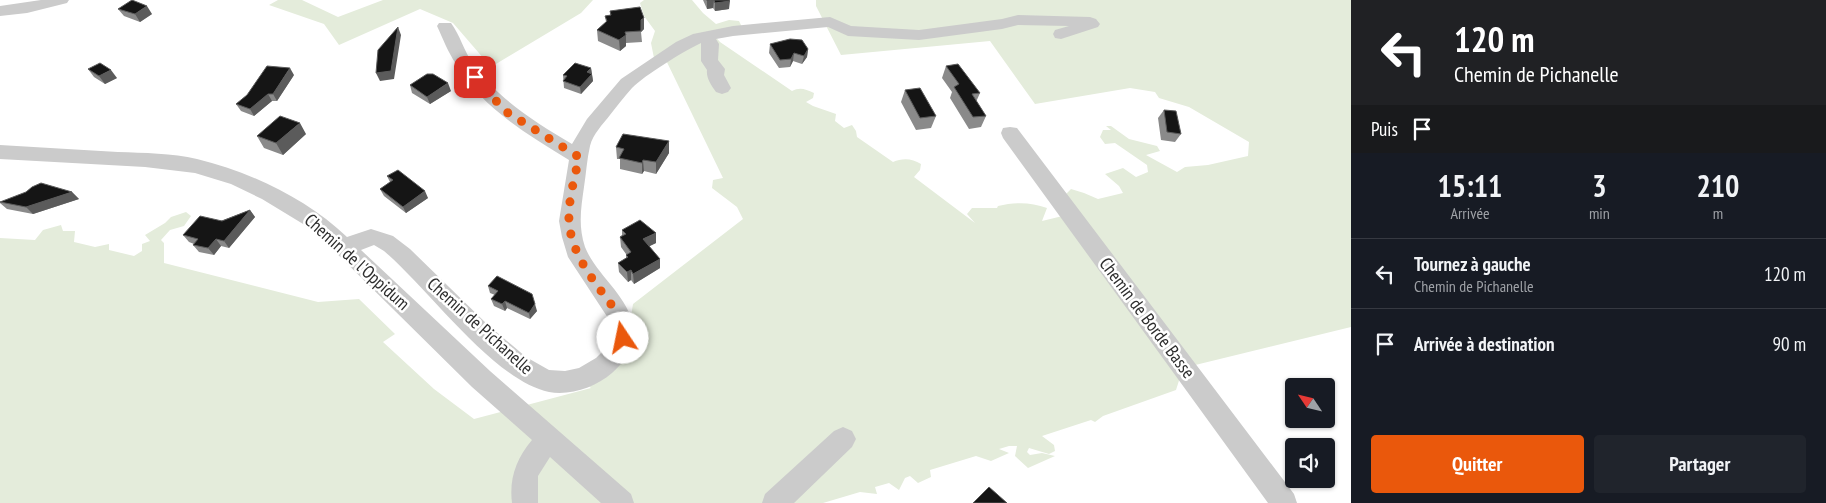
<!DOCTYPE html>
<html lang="fr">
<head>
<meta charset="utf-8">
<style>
  body { margin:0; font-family:"PT Sans Narrow",sans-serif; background:#20242c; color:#f1f3f6; height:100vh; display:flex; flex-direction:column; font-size:19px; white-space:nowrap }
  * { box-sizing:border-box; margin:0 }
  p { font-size:16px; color:#9ea1a6 }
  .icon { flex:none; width:28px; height:28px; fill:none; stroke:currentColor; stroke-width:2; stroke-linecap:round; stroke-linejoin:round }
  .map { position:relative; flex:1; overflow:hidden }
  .drawer { display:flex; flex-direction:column; background:#171b24; width:475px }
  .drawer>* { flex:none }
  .guide { background:#202124; color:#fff; overflow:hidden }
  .needle { width:32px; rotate:305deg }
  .buttons { position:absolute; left:1285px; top:378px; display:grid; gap:10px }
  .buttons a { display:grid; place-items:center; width:50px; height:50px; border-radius:5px; background:#171b24; box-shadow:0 1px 4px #0004; font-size:25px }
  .pin { position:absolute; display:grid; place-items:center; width:42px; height:42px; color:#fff; margin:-21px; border-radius:10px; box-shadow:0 2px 8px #0006 }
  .me { position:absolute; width:55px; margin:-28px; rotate:349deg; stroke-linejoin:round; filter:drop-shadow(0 0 4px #0008) }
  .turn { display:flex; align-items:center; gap:18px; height:105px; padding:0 20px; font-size:22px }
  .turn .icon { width:65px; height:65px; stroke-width:2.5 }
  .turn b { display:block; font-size:35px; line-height:42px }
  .then { display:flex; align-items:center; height:48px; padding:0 20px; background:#0003; gap:10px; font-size:19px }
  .eta { display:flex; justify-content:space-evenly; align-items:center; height:85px; text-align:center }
  .eta b { font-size:30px; font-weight:600; line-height:35px }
  .primary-button { display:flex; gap:10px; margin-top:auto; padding:10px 20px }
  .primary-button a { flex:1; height:58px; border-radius:5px; background:#ea580c; color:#fff; font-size:20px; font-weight:600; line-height:58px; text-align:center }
  .primary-button a+a { background:#20242c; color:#f1f3f6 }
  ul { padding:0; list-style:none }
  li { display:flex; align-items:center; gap:15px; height:70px; padding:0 20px; border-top:1px solid #363941 }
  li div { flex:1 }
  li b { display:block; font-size:19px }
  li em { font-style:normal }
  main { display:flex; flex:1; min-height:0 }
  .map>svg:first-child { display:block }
  .green { fill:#e4ecdb }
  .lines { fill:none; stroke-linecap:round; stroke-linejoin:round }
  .minor { fill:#cbcbcb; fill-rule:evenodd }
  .wall { fill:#8a8a8a }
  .shaded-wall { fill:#5b5b5b }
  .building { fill:#151515; stroke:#5b5b5b }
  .route { stroke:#ea580c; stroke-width:9; stroke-dasharray:0 16.2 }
  .labels { text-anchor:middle; stroke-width:5; stroke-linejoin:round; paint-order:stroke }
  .street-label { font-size:18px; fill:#2e2e2e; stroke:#fff }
</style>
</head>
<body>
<main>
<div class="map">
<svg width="1351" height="503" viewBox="0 0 1351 503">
  <rect width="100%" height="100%" fill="#fff"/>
  <path class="green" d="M278,0H302L338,17L383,0H593L581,13L491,67L453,23L420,9L339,45L324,24L269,5Z
    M644,0H692L703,13L716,24L729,20L739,21L742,27L712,33L720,42L792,91C800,87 805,89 814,93L813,98L806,102L813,106L836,114L835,121L844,128L852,125L856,131L857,137L893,162C902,158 912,158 921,164L920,170L914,177L975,223L967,214L972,208H997L998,206C1015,202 1031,202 1047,208L1042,221L1075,213L1064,196L1071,189L1084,193L1098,199L1123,193L1119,186L1105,174L1123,168L1136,177L1148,172L1147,165L1115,143L1105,144L1100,137L1103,130H1111L1106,126H1111L1129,139L1157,146L1160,151L1146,155L1177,172L1185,167L1208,165L1248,156L1249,142L1189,107L1159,98L1155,92L1130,88L1035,104L990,41L841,55L816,6V0H1351V327L1183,368L1176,390L1103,416L1095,422L1091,420L1042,436L1054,445L1055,451L1049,454L1029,448L1027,452L1030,455L1042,453L1055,456L1028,468L1015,456L1017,446H1009L999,449L1009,453L991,461L976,456L930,470L931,477L918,483L910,476L905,478L899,490L889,483L875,487L877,494L860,492L823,503H0V238L35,240L43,230L61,225L63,231H75L74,242L95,247L109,244V250L134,256L142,251V244L150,241L145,235L165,223L171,217L186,212L191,216L184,226L170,230L161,240L164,243V263L318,302L359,299L395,334L383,342L434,389L474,419L591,388L586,384L630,322L633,304L743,219L737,207L712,188L713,180L723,178L663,54L654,58L651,43L655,31L644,16L640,3Z"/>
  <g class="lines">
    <path class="minor" d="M41,0H69L67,3L27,13L0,16V6Z
      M1018,15L1090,17L1096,19L1100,24L1098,27L1061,39L1055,38L1053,34L1055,30L1069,26L1018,25L1002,29L919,40L848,36L828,27L733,36L716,39L719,44L718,60L725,69L724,75L731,88L728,92L722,94L716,92C711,85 706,78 707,70L701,61V43C684,51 645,75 632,88C624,97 617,106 610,115C603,124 593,134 590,146C587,159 586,174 584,187C581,208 578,226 585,247C596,275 629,296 633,327C636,345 625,362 612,373C596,387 570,396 549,392C494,381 427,287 384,251L374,245L361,250L490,371L631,494L634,503H601L550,457L538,476V503H512C509,479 516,459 532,440L472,387L313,230L262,199L231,184L195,173L145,167L0,159V145C39,147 78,150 118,152C144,153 172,153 197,159C251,172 307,199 347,237L371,229L393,236L410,249L488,325L526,357L549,370L565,371L579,368L596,358L606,348L611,333L608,318L568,257L562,237L559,221L569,160C527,134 482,108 456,64C448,52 443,39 437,26L439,23H451C460,35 464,51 473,64C498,99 535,122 572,144L587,119L621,79L676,42L693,34L733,26L830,17L851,26L919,30L1002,19Z
      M1010,127L1017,128L1294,494L1297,503H1268L1003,138L1001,133L1003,128Z
      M843,427L852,431L856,439L852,447L794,503H762L765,494L834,431Z"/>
  </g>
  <path class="wall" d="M703,0H729V9L715,11L713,8L707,9Z
    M118,9L152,14L140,22L124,16Z
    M610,11L644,29L641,32L642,42L626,43V46L620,51L598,41L597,30L606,22L605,16L610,15Z
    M770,44L808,49L807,57L802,64L793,61L790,67L779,68L769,53Z
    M946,66L980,93L976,102L986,116L981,127L969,129L950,98L952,92L942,78Z
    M591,68L593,81L581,94L564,88L563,75Z
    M88,69L117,78L105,84L94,77Z
    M294,75L277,101H272L254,116L241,111L236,104Z
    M410,85L451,91L430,104L412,93Z
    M905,90L936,116L931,128L916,130L901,102Z
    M1164,110L1181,134L1175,142L1161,140L1158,118Z
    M306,134L283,155L264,148L257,136Z
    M669,141V153L656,174L644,171L642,174L620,169V159H617L616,147Z
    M387,176L428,198L406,213L384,196L380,189L390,182Z
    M72,192L79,199L33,214L7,209L0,203V202Z
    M250,210L255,217L229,248L221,246L214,255L199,252L193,245L194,244L189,242L183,235Z
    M622,230L656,243L649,246L660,259V268L634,284L631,280L628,282L619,272L618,263L626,258V254L621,247L620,237L622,235Z
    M488,286L537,311L530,319L507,308L505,311L494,306L491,299L495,295L490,293Z"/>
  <path class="shaded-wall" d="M714,0L713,8L707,9V1Z
    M730,1L729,9L715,11V3Z
    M147,6L152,14L140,22L135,14Z
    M644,18V29L641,32V20Z
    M398,27L401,35L394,79L380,81L376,73Z
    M626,35V46L620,51L619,40Z
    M808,49L807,57L802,64L804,56Z
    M794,53L793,61L790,67L791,59Z
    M290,68L294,75L277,101L273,94Z
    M591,68L593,81L581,94L580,87L587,72Z
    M111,70L117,78L105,84L99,76Z
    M448,83L451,91L430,104L427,97Z
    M268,94L272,101L254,116L250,109Z
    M300,123L306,134L283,155L276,143Z
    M669,141V153L656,174V162Z
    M643,160L644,171L642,174V163Z
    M425,191L428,198L406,213L403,207Z
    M72,192L79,199L33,214L26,207Z
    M250,210L255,217L229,248L224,241Z
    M656,233V243L644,249L643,239Z
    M216,239L221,246L214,255L208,248Z
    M660,259V268L634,284L633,274Z
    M631,270V280L628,282L627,272Z
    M505,301L507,308L505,311L502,304Z
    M535,304L537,311L530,319L529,313Z"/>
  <path class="building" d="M132,0L147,6L135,14L118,9Z
    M707,0H729L730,1L715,3L714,0L707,1Z
    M640,7L644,18L641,20V31L625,32L626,35L619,40L597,30L607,21L605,16L611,15L610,11Z
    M398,27L391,71L376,73L378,50Z
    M790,39L802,40L808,49L804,56L794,53L791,59L780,60L770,44Z
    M100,63L111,70L99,76L88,69Z
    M575,63L591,68L587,72L592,74L580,87L563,81L567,76L563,75Z
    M958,64L980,93L972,94L986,116L973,117L954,87L959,84L946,66Z
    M267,66L290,68L273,94H268L250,109L236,104L247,95Z
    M427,74H433L448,83L427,97L410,85Z
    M920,88L936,116L920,118L905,90Z
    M1164,110L1176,111L1181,134L1167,132Z
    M280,116L300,123L276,143L257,136Z
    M623,134L669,141L656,162L643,160L642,163L619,158L624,149L616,147Z
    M398,170L425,191L403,207L380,189L393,180L387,176Z
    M41,183L72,192L26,207L0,202L26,192L32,187Z
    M250,210L224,241L216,239L208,248L193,245L198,239L183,235L200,216L222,221Z
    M640,220L656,233L643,239L660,259L633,274L631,270L627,272L618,263L628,257L626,255L631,252L620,237L626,234L622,230Z
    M497,276L532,294L535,304L529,313L505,301L502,304L491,299L498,291L488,286Z
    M989,487L1007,503H973Z"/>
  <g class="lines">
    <path class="route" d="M475,77L505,111L579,157C575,177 568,200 569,221C571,257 599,287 619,315L623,327V338"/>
  </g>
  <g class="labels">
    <g class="street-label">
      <text transform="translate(357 262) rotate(42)" y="6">Chemin de l'Oppidum</text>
      <text transform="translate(1147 318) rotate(53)" y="6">Chemin de Borde Basse</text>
      <text transform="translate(480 326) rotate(42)" y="6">Chemin de Pichanelle</text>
    </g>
  </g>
</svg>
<div class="buttons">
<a><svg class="needle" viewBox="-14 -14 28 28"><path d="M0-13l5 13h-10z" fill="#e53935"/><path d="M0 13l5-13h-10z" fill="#9ea1a6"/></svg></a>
<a><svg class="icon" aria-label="sound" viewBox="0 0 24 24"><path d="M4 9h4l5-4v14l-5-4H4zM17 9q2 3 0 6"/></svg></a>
</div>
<div class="pin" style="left:475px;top:77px;background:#d93025"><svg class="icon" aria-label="arrive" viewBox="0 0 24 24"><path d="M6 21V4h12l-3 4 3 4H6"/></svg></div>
<svg class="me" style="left:623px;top:338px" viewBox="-20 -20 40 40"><circle r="19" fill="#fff"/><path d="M0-13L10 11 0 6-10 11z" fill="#ea580c"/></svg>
</div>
<section class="drawer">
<div class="guide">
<div class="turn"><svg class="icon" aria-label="left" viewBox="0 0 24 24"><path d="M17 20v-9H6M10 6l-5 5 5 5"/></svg><div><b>120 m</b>Chemin de Pichanelle</div></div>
<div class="then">Puis<svg class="icon" aria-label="arrive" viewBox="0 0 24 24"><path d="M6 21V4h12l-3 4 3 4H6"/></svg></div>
</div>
<div class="eta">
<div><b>15:11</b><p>Arrivée</p></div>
<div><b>3</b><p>min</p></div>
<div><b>210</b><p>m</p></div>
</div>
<ul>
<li><svg class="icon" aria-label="left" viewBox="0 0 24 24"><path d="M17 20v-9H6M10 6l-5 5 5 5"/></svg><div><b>Tournez à gauche</b><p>Chemin de Pichanelle</p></div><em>120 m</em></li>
<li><svg class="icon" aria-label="arrive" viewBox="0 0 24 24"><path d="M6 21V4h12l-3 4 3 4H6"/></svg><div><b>Arrivée à destination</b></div><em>90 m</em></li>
</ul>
<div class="primary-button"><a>Quitter</a><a>Partager</a></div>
</section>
</main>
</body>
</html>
